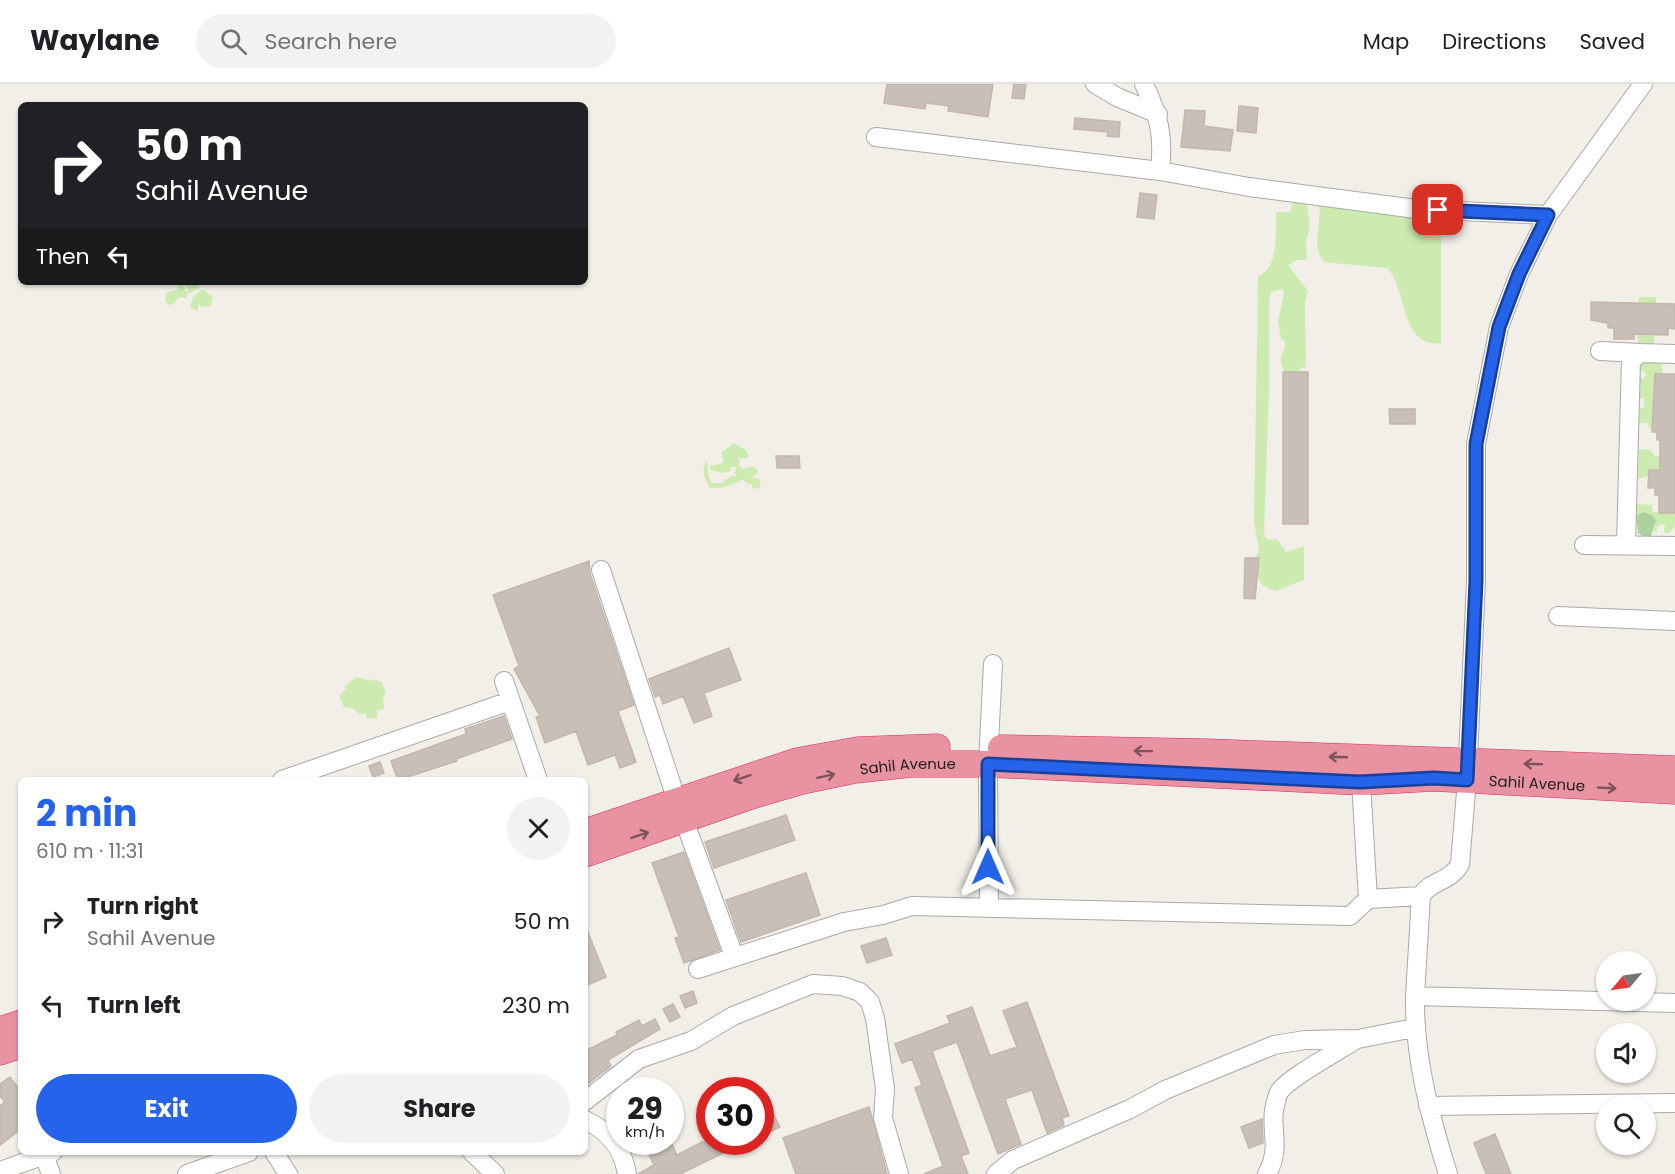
<!DOCTYPE html>
<html lang="en">
<head>
<meta charset="utf-8">
<style>
  body { margin:0; font-family:Poppins,sans-serif; background:#f2f2f2; color:#202124; height:100vh; display:flex; flex-direction:column; font-size:22px; white-space:nowrap }
  * { box-sizing:border-box; margin:0 }
  p { font-size:20px; color:#757577 }
  .icon { flex:none; width:33px; height:33px; fill:none; stroke:currentColor; stroke-width:2; stroke-linecap:round; stroke-linejoin:round }
  .map { position:relative; flex:1; overflow:hidden }
  .details { position:absolute; left:18px; top:693px; width:570px; height:378px; display:flex; flex-direction:column; background:#fff; border-radius:9px; box-shadow:0 2px 4px #0004 }
  .details>* { flex:none }
  .banner { position:absolute; left:18px; top:18px; width:570px; height:183px; border-radius:9px; box-shadow:0 2px 4px #0004; background:#202124; color:#fff; overflow:hidden }
  .needle { width:39px; rotate:241deg }
  .tools { position:absolute; left:1596px; top:867px; display:grid; gap:12px }
  .tools a { display:grid; place-items:center; width:60px; height:60px; border-radius:50%; background:#fff; box-shadow:0 2px 4px #0004; font-size:30px }
  .speed { position:absolute; left:606px; top:993px; display:flex; gap:12px; font-size:30px; font-weight:700; text-align:center }
  .speed>* { display:grid; place-content:center; width:78px; height:78px; border-radius:50%; background:#fff; box-shadow:0 2px 4px #0004; line-height:1 }
  .speed small { font-size:15px; font-weight:400 }
  .speed .limit { border:9px solid #d22; background:#fff; color:#111 }
  .pin { position:absolute; display:grid; place-items:center; width:51px; height:51px; color:#fff; margin:-26px; border-radius:12px; box-shadow:0 3px 9px #0006 }
  .me { position:absolute; width:66px; margin:-33px; rotate:0deg; stroke-linejoin:round; filter:drop-shadow(0 0 4px #0008) }
  .turn { display:flex; align-items:center; gap:21px; height:126px; padding:0 18px; font-size:27px }
  .turn .icon { width:78px; height:78px; stroke-width:2.5 }
  .turn b { display:block; font-size:42px; line-height:51px }
  .then { display:flex; align-items:center; height:57px; padding:0 18px; background:#0003; gap:12px; font-size:22px }
  .round { display:grid; place-items:center; flex:none; width:63px; height:63px; border-radius:32px; background:#f2f2f2 }
  .summary { display:flex; align-items:center; justify-content:space-between; height:102px; padding:0 18px }
  h1 { font-size:36px; font-weight:700; line-height:45px; color:#2563eb }
  .button { display:flex; gap:12px; margin-top:auto; padding:12px 18px }
  .button a { flex:1; height:69px; border-radius:36px; background:#2563eb; color:#fff; font-size:24px; font-weight:700; line-height:69px; text-align:center }
  .button a+a { background:#f2f2f2; color:#202124 }
  ul { padding:0; list-style:none }
  li { display:flex; align-items:center; gap:18px; height:84px; padding:0 18px }
  li div { flex:1 }
  li b { display:block; font-size:22px }
  li em { font-style:normal }
  header { display:flex; align-items:center; gap:36px; box-sizing:border-box; height:84px; padding:0 30px; background:#fff; border-bottom:2px solid #e0e0e0 }
  header strong { font-size:28px }
  nav { display:flex; gap:33px; margin-inline-start:auto; font-size:21px }
  .search { width:420px; height:54px; background:#f2f2f2; display:flex; align-items:center; gap:15px; box-sizing:border-box; padding:0 21px; border-radius:33px; color:#757577; font-size:22px }
  .map>svg:first-child { display:block }
  .grass { fill:#cdebb0 }
  .forest { fill:#add19e }
  .building { fill:#c7bfb8; stroke:#c4b6ab; stroke-width:1.5 }
  .lines { fill:none; stroke-linecap:round; stroke-linejoin:round }
  .minor-casing { stroke:#a9a9a9; stroke-width:20 }
  .highway-casing { stroke:#dc2a67; stroke-width:27 }
  .minor { stroke:#fff; stroke-width:18 }
  .highway { stroke:#e892a2; stroke-width:26 }
  .oneway { stroke:#7b545c }
  .route-casing { stroke:#184099; stroke-width:15 }
  .route { stroke:#2563eb; stroke-width:10 }
  .labels { text-anchor:middle; stroke-width:4.5; stroke-linejoin:round; paint-order:stroke }
  .street-label { font-size:15px; fill:#222; stroke:#fff }
</style>
</head>
<body>
<header>
<strong>Waylane</strong>
<div class="search"><svg class="icon" aria-label="search" viewBox="0 0 24 24"><circle cx="10" cy="10" r="6"/><path d="M15 15l6 6"/></svg>Search here</div>
<nav><a>Map</a><a>Directions</a><a>Saved</a></nav>
</header>
<div class="map">
<svg width="1675" height="1090" viewBox="0 0 1675 1090">
  <rect width="100%" height="100%" fill="#f2efe9"/>
  <path class="grass" d="M1293,117L1307,119L1310,144L1306,156L1307,176H1297L1288,181L1308,207L1305,219L1306,283L1300,284L1299,288H1285C1275,270 1286,272 1285,257L1281,255L1278,237L1284,210L1283,205L1271,208L1269,216V310L1264,447L1265,453L1268,456L1277,455L1286,468L1304,462V496L1275,507L1262,501L1258,493L1259,475L1254,474L1259,467L1254,437L1258,192C1280,184 1275,146 1276,128H1290Z
    M1317,120L1441,137V259C1400,264 1408,206 1387,184L1324,178C1308,157 1326,135 1317,120Z
    M183,198H199V204L186,211L187,214L179,213L174,220L169,221L165,217L167,208L177,206L179,201H183L186,208L189,206Z
    M203,205L213,213L211,222L202,223L199,220L197,227L190,223L193,213Z
    M1639,213H1656V220L1651,219L1650,250L1654,251V260L1638,259Z
    M1640,278H1662V290H1655L1654,310L1675,330H1652V344H1649L1648,339H1639L1640,324L1644,325V314L1640,315V293L1644,295L1646,291L1644,287H1640Z
    M734,359L746,366L749,372L744,375L737,373L740,377L739,383L743,385L752,382L757,385V390L750,393L761,395L759,405L752,404V400L746,399L743,395C733,401 722,405 710,404C705,396 700,386 707,377L708,391L712,399H722L731,392H737L734,389L737,384L733,382L730,384L731,387L722,389L711,386L709,382L721,380L724,376L721,369Z
    M1639,365L1651,366L1655,373L1660,372L1675,387L1649,386L1648,392L1638,395Z
    M1636,420L1652,421L1653,428L1675,429V442L1669,449H1664L1665,441L1662,440L1657,443V448L1653,447L1656,441L1652,431L1643,428L1636,432Z
    M357,593L371,597L375,595L382,599L386,609L383,614L384,625L377,626V634L368,635L365,629L359,630L352,624L344,623L339,612L346,605L344,602Z"/>
  <path class="forest" d="M1643,428L1652,431L1656,437L1651,452L1647,455L1638,449L1636,432Z"/>
  <path class="building" d="M887,0H993L988,33L948,27L949,22L926,19L925,25L884,19Z
    M1014,0H1026L1024,15L1012,14Z
    M1239,22L1258,24L1256,49L1237,47Z
    M1185,26L1205,27L1204,42L1233,46L1230,67L1181,63Z
    M1075,34L1120,38L1119,53L1107,52L1108,48L1074,45Z
    M1140,109L1157,111L1154,135L1137,133Z
    M1591,218L1675,220V245L1668,244V251L1634,250V255H1614V244H1608V239L1591,236Z
    M1283,288H1308V440H1283Z
    M1655,290H1675V429H1659V411H1655V404H1648L1649,386H1660V356H1657V348H1652Z
    M1389,325H1415V340H1390Z
    M776,372H799L800,384H777Z
    M1245,474H1259L1255,515L1244,514Z
    M589,477L590,490L634,621L618,627L636,678L620,684L615,671L588,681L576,647L545,659L536,633L540,632L514,585L519,582L493,511Z
    M729,564L741,596L704,609L712,632L694,639L683,612L663,620L660,611L655,613L649,595Z
    M504,632L512,655L456,675L457,677L398,696L391,677L466,650L465,645Z
    M380,678L384,689L373,693L369,682Z
    M786,731L795,756L714,784L705,758Z
    M684,768L720,866L684,879L675,854L679,853L652,779Z
    M806,789L820,831L741,858L726,816Z
    M585,841L606,893L585,902Z
    M886,854L892,871L867,879L861,862Z
    M693,907L697,919L685,924L680,912Z
    M1027,918L1069,1032L1062,1034L1064,1041L1047,1049L1032,1006L1005,1015L1021,1060L998,1070L957,958L932,967L969,1069L961,1072L968,1090H924L943,1082L915,1004L922,1001L912,975L902,979L895,960L950,939L947,932L972,923L990,972L1017,963L1003,927Z
    M673,920L680,933L670,938L663,925Z
    M655,935L660,945L608,976L611,982L585,1002V967L617,951L616,948L639,936L642,942Z
    M10,993L21,1008V1045L0,1061V1022L5,1018L0,1012V1000Z
    M760,1005L780,1043L760,1053Z
    M869,1023L887,1090H796L783,1054Z
    M1262,1035L1263,1059L1249,1064L1241,1043Z
    M1495,1050L1511,1090H1486L1474,1059Z
    M643,1058H671L677,1071L702,1058H746L680,1090H638L654,1081Z"/>
  <g class="lines">
    <defs>
      <path id="minor" d="M1095,0L1117,13L1158,30
        M1144,0C1159,32 1164,52 1160,87
        M876,53L1160,87L1249,103L1416,125L1548,131
        M1600,267L1640,269
        M1626,460L1631,277L1640,269L1675,270
        M1584,461L1675,462
        M601,486L677,717L734,872
        M1558,532L1675,537
        M504,597L538,696
        M282,696L510,617
        M1361,698L1368,815
        M989,824L988,680L993,580
        M698,885L844,838L883,831L912,822L1350,832L1368,815L1421,812
        M1415,912L1421,812C1429,797 1452,797 1460,780L1467,696L1476,497V360L1499,243L1519,190L1548,131L1643,0
        M585,1017L639,975L691,957L733,932L813,900L842,902L860,908L870,918L875,934L885,1005L883,1034L899,1090
        M1428,1022L1675,1019
        M585,1036C609,1047 623,1064 627,1090
        M274,1068L288,1090
        M472,1068L495,1090
        M44,1071L51,1090
        M0,1087L53,1068
        M187,1090L249,1068
        M996,1090L1013,1076L1130,1025L1165,1006L1274,961L1305,956L1358,955L1414,944
        M1267,1090C1281,1064 1271,1050 1274,1026C1275,1022 1277,1012 1279,1008C1289,993 1339,967 1357,955
        M1448,1090C1430,1032 1414,973 1415,912L1675,919"/>
      <g id="highway">
        <path d="M1001,664L1206,668L1675,685"/>
        <path d="M585,748L797,677L858,666L937,663"/>
        <path id="s1" d="M585,770L751,712L802,697L855,686L911,680H988L1361,698L1434,694L1675,707"/>
        <path d="M0,946L21,939"/>
        <path d="M0,968L21,961"/>
      </g>
    </defs>
    <use href="#minor" class="minor-casing"/>
    <use href="#highway" class="highway-casing"/>
    <use href="#minor" class="minor"/>
    <use href="#highway" class="highway"/>
  </g>
  <defs><path id="oneway-shaft" d="M-6 0H5M1.5-3L5.5 0L1.5 3" fill="none" stroke-width="1.6" stroke-linecap="round" stroke-linejoin="round" transform="scale(1.5)"/></defs>
  <g class="oneway">
    <use href="#oneway-shaft" transform="translate(1143 667) rotate(-179)"/>
    <use href="#oneway-shaft" transform="translate(1338 673) rotate(-178)"/>
    <use href="#oneway-shaft" transform="translate(1533 680) rotate(-178)"/>
    <use href="#oneway-shaft" transform="translate(826 692) rotate(-12)"/>
    <use href="#oneway-shaft" transform="translate(742 694) rotate(161)"/>
    <use href="#oneway-shaft" transform="translate(1607 704) rotate(3)"/>
    <use href="#oneway-shaft" transform="translate(640 751) rotate(-19)"/>
  </g>
  <g class="lines">
    <defs>
      <path id="route" d="M988,783V680L1360,698L1434,694L1467,696L1476,497V360L1499,243L1519,190L1548,131L1438,126"/>
    </defs>
    <use href="#route" class="route-casing"/>
    <use href="#route" class="route"/>
  </g>
  <g class="labels">
    <g class="street-label">
      <text dy="5" stroke="none"><textPath href="#s1" startOffset="336">Sahil Avenue</textPath></text>
      <text dy="5" stroke="none"><textPath href="#s1" startOffset="966">Sahil Avenue</textPath></text>
    </g>
  </g>
</svg>
<div class="tools">
<a><svg class="needle" viewBox="-14 -14 28 28"><path d="M0-13l5 13h-10z" fill="#e53935"/><path d="M0 13l5-13h-10z" fill="#757577"/></svg></a>
<a><svg class="icon" aria-label="sound" viewBox="0 0 24 24"><path d="M4 9h4l5-4v14l-5-4H4zM17 9q2 3 0 6"/></svg></a>
<a><svg class="icon" aria-label="search" viewBox="0 0 24 24"><circle cx="10" cy="10" r="6"/><path d="M15 15l6 6"/></svg></a>
</div>
<div class="speed"><div>29<small>km/h</small></div><div class="limit">30</div></div>
<div class="pin" style="left:1438px;top:126px;background:#d93025"><svg class="icon" aria-label="arrive" viewBox="0 0 24 24"><path d="M6 21V4h12l-3 4 3 4H6"/></svg></div>
<svg class="me" style="left:988px;top:783px" viewBox="-20 -20 40 40"><path d="M0-17L14 15 0 8-14 15z" fill="#2563eb" stroke="#fff" stroke-width="4"/></svg>
<div class="banner">
<div class="turn"><svg class="icon" aria-label="right" viewBox="0 0 24 24"><path d="M7 20v-9h11M14 6l5 5-5 5"/></svg><div><b>50 m</b>Sahil Avenue</div></div>
<div class="then">Then<svg class="icon" aria-label="left" viewBox="0 0 24 24"><path d="M17 20v-9H6M10 6l-5 5 5 5"/></svg></div>
</div>
<section class="details">
<div class="summary"><div><h1>2 min</h1><p>610 m · 11:31</p></div><a class="round"><svg class="icon" aria-label="close" viewBox="0 0 24 24"><path d="M6 6l12 12M18 6L6 18"/></svg></a></div>
<ul>
<li><svg class="icon" aria-label="right" viewBox="0 0 24 24"><path d="M7 20v-9h11M14 6l5 5-5 5"/></svg><div><b>Turn right</b><p>Sahil Avenue</p></div><em>50 m</em></li>
<li><svg class="icon" aria-label="left" viewBox="0 0 24 24"><path d="M17 20v-9H6M10 6l-5 5 5 5"/></svg><div><b>Turn left</b></div><em>230 m</em></li>
</ul>
<div class="button"><a>Exit</a><a>Share</a></div>
</section>
</div>
</body>
</html>
